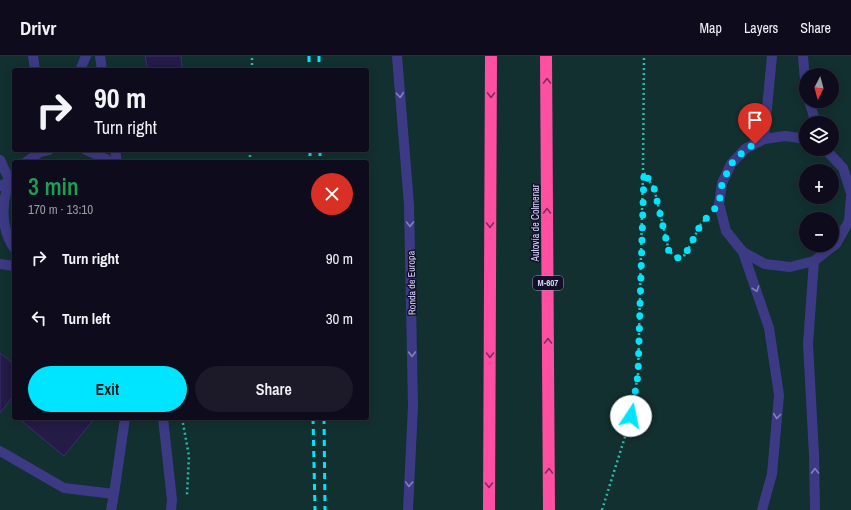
<!DOCTYPE html>
<html lang="en">
<head>
<meta charset="utf-8">
<style>
  body { margin:0; font-family:"Archivo Narrow",sans-serif; background:#1c1929; color:#f1f3f6; height:100vh; display:flex; flex-direction:column; font-size:15px; white-space:nowrap }
  * { box-sizing:border-box; margin:0 }
  p { font-size:13px; color:#9b9ba3 }
  .icon { flex:none; width:22px; height:22px; fill:none; stroke:currentColor; stroke-width:2; stroke-linecap:round; stroke-linejoin:round }
  .map { position:relative; flex:1; overflow:hidden }
  .drawer { position:absolute; left:12px; top:104px; width:357px; height:260px; display:flex; flex-direction:column; background:#0e0b1c; border-radius:4px; box-shadow:0 2px 10px #0003,0 0 0 1px #2e2b3b }
  .drawer>* { flex:none }
  .hud { position:absolute; left:12px; top:12px; width:357px; height:84px; border-radius:4px; box-shadow:0 2px 10px #0003,0 0 0 1px #2e2b3b; background:#0e0b1c; color:#f1f3f6; overflow:hidden }
  .needle { width:26px; rotate:186deg }
  .fabs { position:absolute; left:799px; top:12px; display:grid; gap:8px }
  .fabs a { display:grid; place-items:center; width:40px; height:40px; border-radius:50%; background:#0e0b1c; box-shadow:0 2px 10px #0003,0 0 0 1px #2e2b3b; font-size:20px }
  .pin { position:absolute; display:grid; place-items:center; width:34px; height:34px; color:#fff; margin:-41px -17px; border-radius:50% 50% 50% 0; rotate:-45deg; box-shadow:0 0 4px #0007 }
  .pin .icon { rotate:45deg }
  .me { position:absolute; width:44px; margin:-22px; rotate:11deg; stroke-linejoin:round; filter:drop-shadow(0 0 3px #0008) }
  .turn { display:flex; align-items:center; gap:14px; height:84px; padding:0 16px; font-size:18px }
  .turn .icon { width:52px; height:52px; stroke-width:2.5 }
  .turn b { display:block; font-size:28px; line-height:34px }
  .round { display:grid; place-items:center; flex:none; width:42px; height:42px; border-radius:21px; background:#1c1929 }
  .overview { display:flex; align-items:center; justify-content:space-between; height:68px; padding:0 16px }
  h1 { font-size:24px; font-weight:600; line-height:30px; color:#1e9e55 }
  .primary-button { display:flex; gap:8px; margin-top:auto; padding:8px 16px }
  .primary-button a { flex:1; height:46px; border-radius:24px; background:#00e5ff; color:#111; font-size:16px; font-weight:600; line-height:46px; text-align:center }
  .primary-button a+a { background:#1c1929; color:#f1f3f6 }
  ul { padding:0; list-style:none }
  li { display:flex; align-items:center; gap:12px; height:60px; padding:0 16px }
  li div { flex:1 }
  li b { display:block; font-size:15px }
  li em { font-style:normal }
  header { display:flex; align-items:center; gap:24px; box-sizing:border-box; height:56px; padding:0 20px; background:#0e0b1c; border-bottom:1px solid #2e2b3b }
  header strong { font-size:19px }
  nav { display:flex; gap:22px; margin-inline-start:auto; font-size:14px }
  .map>svg:first-child { display:block }
  .green { fill:#12302f; fill-rule:evenodd }
  .building { fill:#241b47; stroke:#3b2d73 }
  .lines { fill:none; stroke-linecap:round; stroke-linejoin:round }
  .path { stroke:#2fb8b0; stroke-width:2.5; stroke-dasharray:2 3; stroke-linecap:butt }
  .service { stroke:#3d3a85; stroke-width:10 }
  .minor { stroke:#3d3a85; stroke-width:10 }
  .tertiary { stroke:#3d3a85; stroke-width:10 }
  .motorway { stroke:#ff4fa3; stroke-width:12 }
  .rail { stroke:#00e5ff; stroke-width:3; stroke-dasharray:6 5; stroke-linecap:butt }
  .oneway { stroke:#7d2c5e }
  .oneway2 { stroke:#837fbc }
  .route { stroke:#00e5ff; stroke-width:7; stroke-dasharray:0 12.6 }
  .labels { text-anchor:middle; stroke-width:3; stroke-linejoin:round; paint-order:stroke }
  .shield { fill:#130f26; stroke:#9e99be; stroke-width:1 }
  .shield-label { font-size:9px; font-weight:bold; fill:#d9d4ff }
  .street-label { font-size:10px; fill:#d9d4ff; stroke:#130f26 }
</style>
</head>
<body>
<header>
<strong>Drivr</strong>
<nav><a>Map</a><a>Layers</a><a>Share</a></nav>
</header>
<div class="map">
<svg width="851" height="454" viewBox="0 0 851 454">
  <rect width="100%" height="100%" fill="#130f26"/>
  <path class="green" d="M0,0H851V454H0ZM14,14H367V94H14ZM806,19H832V45H806ZM806,67H832V93H806ZM14,106H367V362H14ZM806,115H832V141H806ZM806,163H832V189H806Z"/>
  <path class="building" d="M145,0H181L182,14H148Z
    M0,297L14,308V339L0,357Z
    M18,362H95L64,400Z"/>
  <g class="lines">
    <path class="path" d="M252,14V0
      M250,106V94
      M644,117L654,132L669,195L677,202L685,199L701,168L708,160
      M182,362L189,400L187,439
      M602,454L629,368L638,319L643,116L644,0"/>
    <path class="service" d="M33,0L35,14
      M0,104L10,125"/>
    <path class="minor" d="M100,0L102,14
      M803,0L806,37
      M80,14L86,0
      M809,45L816,67
      M764,83L772,0
      M115,94L117,106
      M0,130L10,125
      M0,208L14,210
      M0,395L64,432L114,438
      M111,454L114,438L125,362"/>
    <path class="tertiary" d="M397,0L409,149L413,350L408,454
      M825,93L843,112L851,137
      M86,94L106,103L109,106
      M26,106L40,96L49,94
      M14,119C0,140 0,172 14,192
      M743,196L765,208L790,211L814,205L836,188L849,165L851,141
      M814,205L808,288L814,399L815,454
      M163,362L172,444L171,454
      M762,454L772,418L779,339L769,272L743,196L726,175L719,148L722,127L731,108L745,93L764,83L785,80L806,83"/>
    <path class="motorway" d="M546,0L549,454
      M489,454L491,0"/>
    <path class="rail" d="M309,0V14
      M319,0V14
      M310,94V106
      M320,94V106
      M313,362L315,454
      M324,362L325,454"/>
  </g>
  <defs><path id="oneway-chevron" d="M-2-3.5L2.5 0L-2 3.5" fill="none" stroke-width="1.6" stroke-linecap="round" stroke-linejoin="round"/></defs>
  <g class="oneway">
    <use href="#oneway-chevron" transform="translate(547 25) rotate(-90)"/>
    <use href="#oneway-chevron" transform="translate(491 39) rotate(90)"/>
    <use href="#oneway-chevron" transform="translate(547 155) rotate(-90)"/>
    <use href="#oneway-chevron" transform="translate(490 169) rotate(90)"/>
    <use href="#oneway-chevron" transform="translate(548 285) rotate(-90)"/>
    <use href="#oneway-chevron" transform="translate(490 299) rotate(90)"/>
    <use href="#oneway-chevron" transform="translate(549 415) rotate(-90)"/>
    <use href="#oneway-chevron" transform="translate(489 429) rotate(90)"/>
  </g>
  <g class="oneway2">
    <use href="#oneway-chevron" transform="translate(400 39) rotate(85)"/>
    <use href="#oneway-chevron" transform="translate(410 168) rotate(89)"/>
    <use href="#oneway-chevron" transform="translate(756 233) rotate(71)"/>
    <use href="#oneway-chevron" transform="translate(412 298) rotate(89)"/>
    <use href="#oneway-chevron" transform="translate(777 360) rotate(95)"/>
    <use href="#oneway-chevron" transform="translate(815 415) rotate(-91)"/>
    <use href="#oneway-chevron" transform="translate(409 428) rotate(92)"/>
  </g>
  <g class="lines">
    <path class="route" d="M631,360L638,319L644,116L654,132L669,196L677,202L685,199L701,168L719,148L722,128L731,108L746,93L755,88"/>
  </g>
  <g class="labels">
    <rect class="shield" x="533" y="220" width="30" height="14" rx="3"/>
    <g class="shield-label">
      <text x="548" y="230">M-607</text>
    </g>
    <g class="street-label">
      <text transform="translate(535 167) rotate(-90)" y="4">Autovía de Colmenar</text>
      <text transform="translate(411 227) rotate(-91)" y="4">Ronda de Europa</text>
    </g>
  </g>
</svg>
<div class="fabs">
<a><svg class="needle" viewBox="-14 -14 28 28"><path d="M0-13l5 13h-10z" fill="#e53935"/><path d="M0 13l5-13h-10z" fill="#9b9ba3"/></svg></a>
<a><svg class="icon" aria-label="layers" viewBox="0 0 24 24"><path d="M12 4l9 5-9 5-9-5zM3 14l9 5 9-5"/></svg></a>
<a>+</a>
<a>−</a>
</div>
<div class="pin" style="left:755px;top:88px;background:#d93025"><svg class="icon" aria-label="arrive" viewBox="0 0 24 24"><path d="M6 21V4h12l-3 4 3 4H6"/></svg></div>
<svg class="me" style="left:631px;top:360px" viewBox="-20 -20 40 40"><circle r="19" fill="#fff"/><path d="M0-13L10 11 0 6-10 11z" fill="#00e5ff"/></svg>
<div class="hud">
<div class="turn"><svg class="icon" aria-label="right" viewBox="0 0 24 24"><path d="M7 20v-9h11M14 6l5 5-5 5"/></svg><div><b>90 m</b>Turn right</div></div>
</div>
<section class="drawer">
<div class="overview"><div><h1>3 min</h1><p>170 m · 13:10</p></div><a class="round" style="background:#d93025;color:#fff"><svg class="icon" aria-label="close" viewBox="0 0 24 24"><path d="M6 6l12 12M18 6L6 18"/></svg></a></div>
<ul>
<li><svg class="icon" aria-label="right" viewBox="0 0 24 24"><path d="M7 20v-9h11M14 6l5 5-5 5"/></svg><div><b>Turn right</b></div><em>90 m</em></li>
<li><svg class="icon" aria-label="left" viewBox="0 0 24 24"><path d="M17 20v-9H6M10 6l-5 5 5 5"/></svg><div><b>Turn left</b></div><em>30 m</em></li>
</ul>
<div class="primary-button"><a>Exit</a><a>Share</a></div>
</section>
</div>
</body>
</html>
